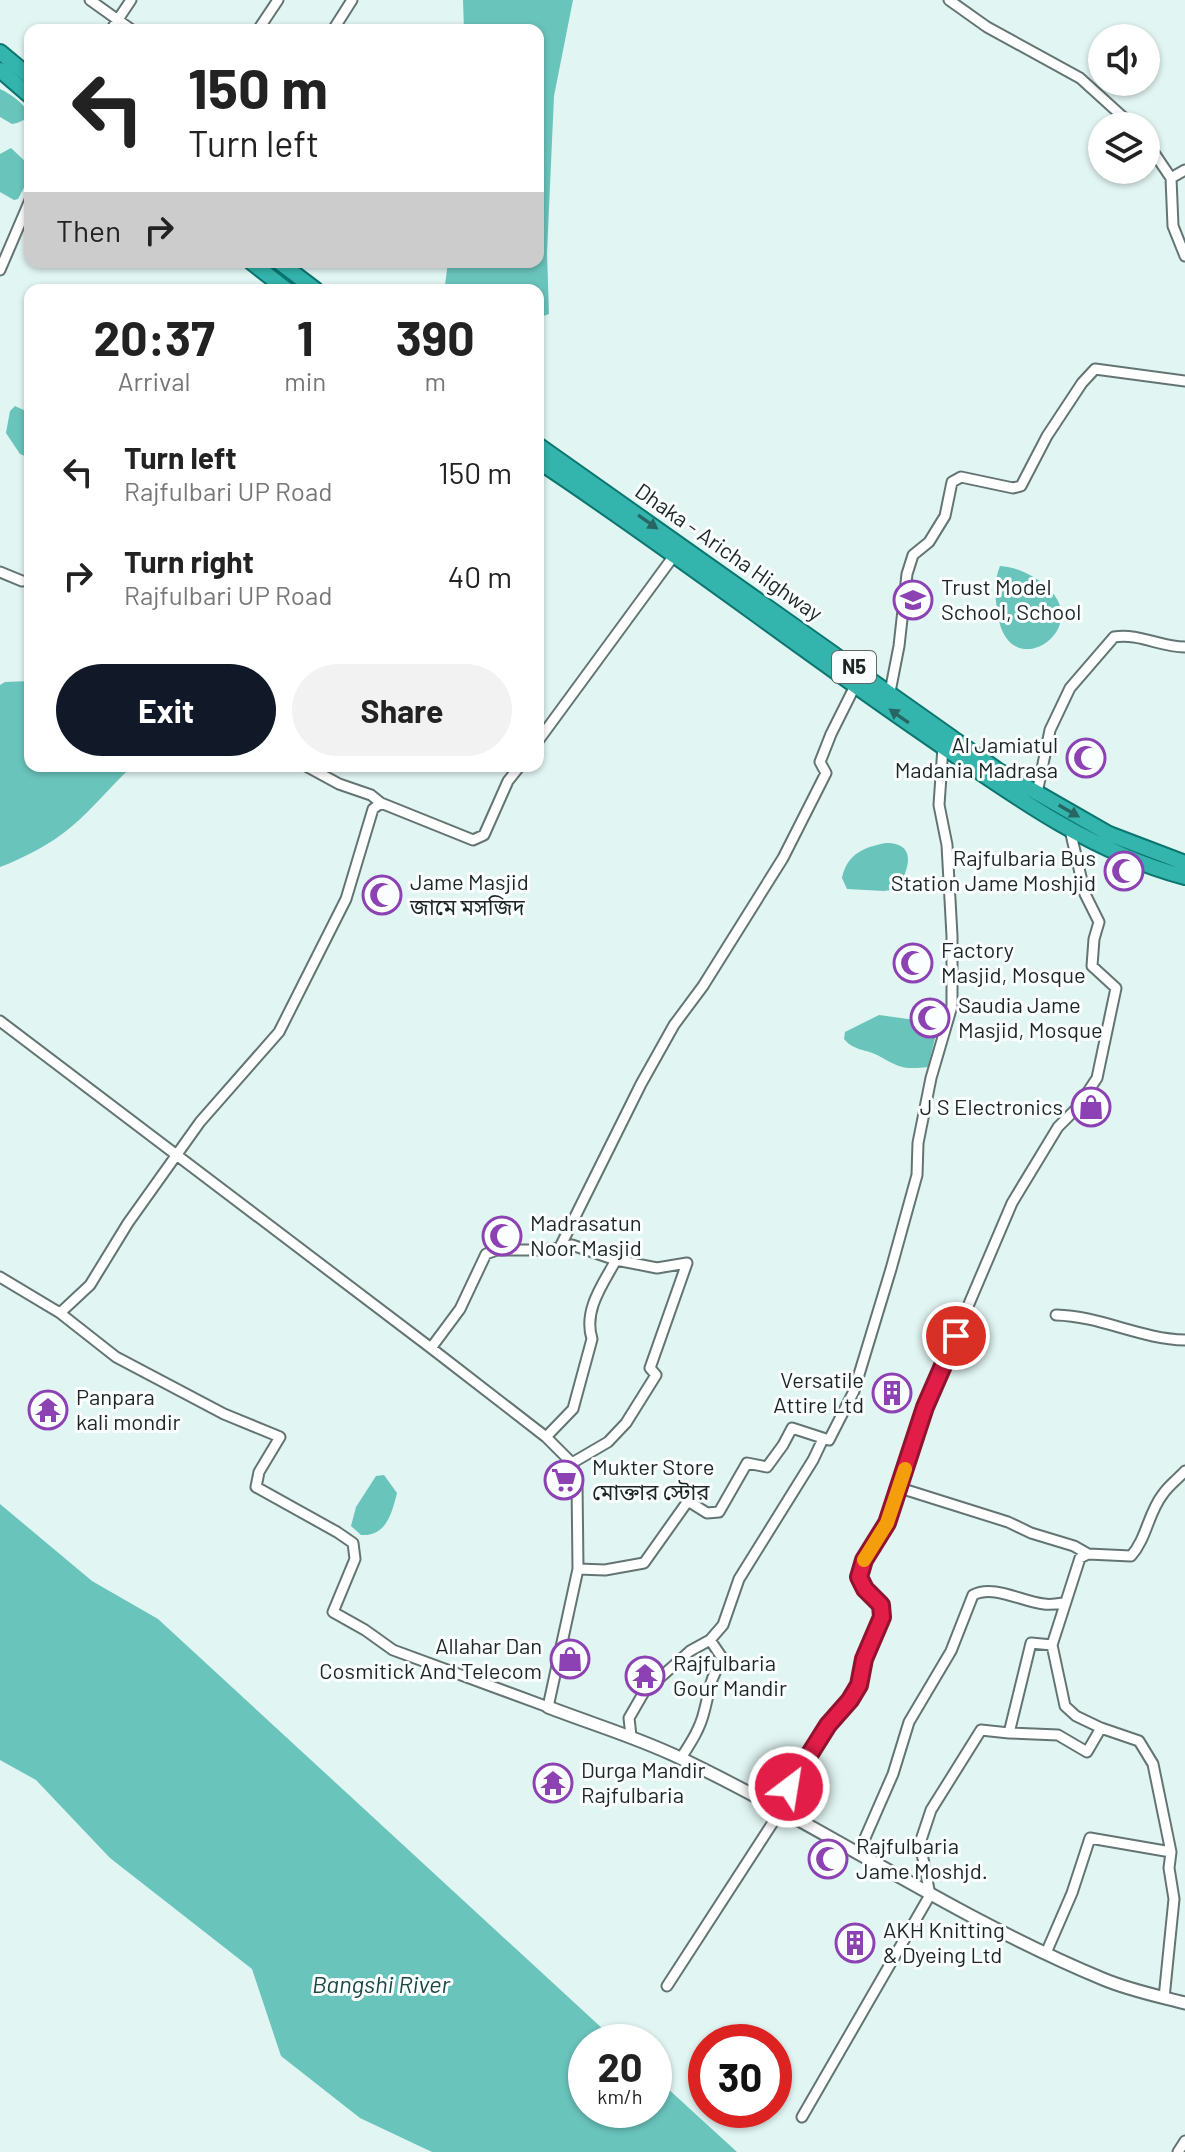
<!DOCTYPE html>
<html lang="en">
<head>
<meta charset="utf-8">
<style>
  body { margin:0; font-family:Barlow,"Noto Sans Bengali",sans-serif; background:#f2f2f2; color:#222; height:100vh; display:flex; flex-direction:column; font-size:30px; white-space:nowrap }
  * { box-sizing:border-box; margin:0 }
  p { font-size:26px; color:#767676 }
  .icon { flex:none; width:44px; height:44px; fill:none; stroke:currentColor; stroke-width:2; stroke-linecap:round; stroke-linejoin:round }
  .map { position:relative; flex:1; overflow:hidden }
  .details { position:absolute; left:24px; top:284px; width:520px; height:488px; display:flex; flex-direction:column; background:#fff; border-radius:16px; box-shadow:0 2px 6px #0004 }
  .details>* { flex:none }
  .guide { position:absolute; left:24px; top:24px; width:520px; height:244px; border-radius:16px; box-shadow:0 2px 6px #0004; background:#fff; color:#222; overflow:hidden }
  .buttons { position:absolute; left:1088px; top:24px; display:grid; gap:16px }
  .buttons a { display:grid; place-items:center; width:72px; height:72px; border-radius:50%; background:#fff; box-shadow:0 2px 6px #0004; font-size:40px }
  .speed { position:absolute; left:568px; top:2024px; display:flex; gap:16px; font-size:40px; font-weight:700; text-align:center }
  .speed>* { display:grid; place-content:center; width:104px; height:104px; border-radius:50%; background:#fff; box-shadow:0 2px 6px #0004; line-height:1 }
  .speed small { font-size:20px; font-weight:400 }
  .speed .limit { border:12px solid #d22; background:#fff; color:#111 }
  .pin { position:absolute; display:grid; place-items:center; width:68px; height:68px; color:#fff; margin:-34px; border:4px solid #fff; border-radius:50%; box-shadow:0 2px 8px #0007 }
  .me { position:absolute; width:88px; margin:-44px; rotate:31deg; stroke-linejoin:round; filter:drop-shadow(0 0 6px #0008) }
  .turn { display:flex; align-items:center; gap:28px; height:168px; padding:0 32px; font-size:36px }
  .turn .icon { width:104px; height:104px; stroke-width:2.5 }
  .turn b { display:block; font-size:56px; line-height:68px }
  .then { display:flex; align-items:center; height:76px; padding:0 32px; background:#0003; gap:16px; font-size:30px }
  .eta { display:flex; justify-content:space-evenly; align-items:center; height:136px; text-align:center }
  .eta b { font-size:48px; font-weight:700; line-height:56px }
  .button { display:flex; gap:16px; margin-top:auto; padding:16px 32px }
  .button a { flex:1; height:92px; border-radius:48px; background:#111827; color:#fff; font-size:32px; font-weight:700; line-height:92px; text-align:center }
  .button a+a { background:#f2f2f2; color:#222 }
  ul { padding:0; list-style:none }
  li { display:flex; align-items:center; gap:24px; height:104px; padding:0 32px }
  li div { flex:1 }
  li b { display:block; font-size:30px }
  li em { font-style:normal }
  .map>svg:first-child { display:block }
  .water { fill:#69c4bc }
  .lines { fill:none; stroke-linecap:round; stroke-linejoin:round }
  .minor-casing { stroke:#637573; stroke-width:13 }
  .tertiary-casing { stroke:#637573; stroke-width:15 }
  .trunk-casing { stroke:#0a766f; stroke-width:18 }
  .minor { stroke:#fff; stroke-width:9 }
  .tertiary { stroke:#fff; stroke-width:11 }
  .trunk { stroke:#33b4ac; stroke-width:14 }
  .oneway { fill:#276662 }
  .route-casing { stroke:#92132f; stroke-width:20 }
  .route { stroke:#e11d48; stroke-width:14 }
  .slow { stroke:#f59e0b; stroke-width:14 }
  .labels { text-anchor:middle; stroke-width:6; stroke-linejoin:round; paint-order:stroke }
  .shield { fill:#fafefe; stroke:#606766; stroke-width:2 }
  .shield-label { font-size:20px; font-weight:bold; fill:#1e2625 }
  .street-label { font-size:22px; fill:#1e2625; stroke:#fafefe }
  .poi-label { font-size:22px; fill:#1e2625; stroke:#fafefe; text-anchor:start }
  .water-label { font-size:24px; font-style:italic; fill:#1d4844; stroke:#fafefe }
</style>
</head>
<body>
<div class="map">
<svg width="1185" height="2152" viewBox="0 0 1185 2152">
  <rect width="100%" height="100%" fill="#e1f5f2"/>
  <path class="water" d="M463,0H573L554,96L547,253L549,314L538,318V290H441L445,285L448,262H538V30H464Z
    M0,89C15,96 46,118 12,124L0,117Z
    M11,148L30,166V176L18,199L14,200L0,192V154Z
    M15,406L30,413V458L20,454L6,433L10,411Z
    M1000,566C1018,567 1037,577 1050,590C1091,632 1008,685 998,615C995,598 993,583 1000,566Z
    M30,681V766H133C111,785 93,809 71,827C51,844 24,858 0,867V685L5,682Z
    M886,843C918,843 909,870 897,889L884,891L847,889L842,878C847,854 864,847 886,843Z
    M879,1015L930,1022L936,1025V1034L928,1067C903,1070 899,1067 879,1056C866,1049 854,1051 844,1039L845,1032Z
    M384,1475L397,1493C392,1513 386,1537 361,1535L351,1526L356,1507L376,1476Z
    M0,1504L92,1581L158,1619L617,2042H586V2110H654V2076L737,2152H432L360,2118L281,2056L252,1969L110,1858L36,1780L0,1760Z"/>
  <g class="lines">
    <defs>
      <path id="minor" d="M90,0L132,30
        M949,0L987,27L1080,78L1133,126
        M111,30L131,0
        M258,30L278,0
        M333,30L352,0
        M1146,141L1171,178L1173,226L1185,256
        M1171,178L1185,170
        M0,270L30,200
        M0,572L22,581
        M890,692L899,646L907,574L913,555L929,542L945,516L952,482L961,477L1013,488L1021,486L1047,436L1082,383L1095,369L1185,381
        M538,741L673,557
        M306,766L339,784L371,795L381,803
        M1037,793L1050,730L1070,688L1114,637C1139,633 1160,647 1185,647
        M0,1021L431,1348L546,1437L572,1463L577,1481L578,1569L548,1707L393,1650L365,1630L333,1612L355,1559L353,1543L337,1532L256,1487L259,1472L280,1437L224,1414L116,1357L60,1313L0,1277
        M559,1249L641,1084L674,1025L703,986L783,858L826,773L820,762L831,734L855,686
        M60,1313L90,1285L128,1223L200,1122L279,1032L346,899L373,809L381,803L473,840L484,835L508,781L520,766
        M1056,1315C1101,1316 1140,1339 1185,1340
        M431,1348L460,1309L486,1254L497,1250H544L572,1245L616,1260L657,1268L687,1263
        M546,1437L573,1409L592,1339C583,1310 603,1284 616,1260
        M572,1463L608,1442L626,1423L656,1375L650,1368L687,1263
        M900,1488L1008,1522L1031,1533L1074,1546L1088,1554
        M578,1569L605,1570L644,1563L688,1501L707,1513L719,1512L747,1463L767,1467L783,1445L792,1428L829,1440L854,1391L891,1269L917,1175L918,1143L931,1078L952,1006V936L947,845L939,805L943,747
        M1052,1645L1031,1643L1009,1733L1058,1735L1087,1752L1101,1728
        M631,1736L629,1718L644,1692L690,1651L710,1640L723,1625L739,1579L813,1460L823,1439
        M681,1758C690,1744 700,1729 704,1712C710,1690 709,1679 723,1659L710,1640
        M776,1808L814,1745L828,1725L850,1700L859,1685L864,1659L882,1617L881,1605L865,1589L859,1577L864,1560L887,1523L925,1407L1012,1203L1058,1127L1078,1107L1097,1078L1116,988L1092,966L1094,939L1099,922L1085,894L1070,830
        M858,1854L893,1774L909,1722L951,1651L973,1595C994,1584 1022,1602 1044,1604C1050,1605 1057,1604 1063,1603
        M1046,1953L1072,1893L1090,1838L1171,1852
        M667,1986L781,1810
        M1164,1998L1174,1899L1169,1868L1171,1852L1153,1764L1139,1741L1101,1728L1076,1716L1065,1706L1052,1645L1080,1558L1088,1554L1131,1556C1147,1538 1148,1513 1163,1494C1169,1485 1178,1479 1185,1471
        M802,2117L930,1895L920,1843L931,1810L981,1730L1009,1733
        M1178,2152L1185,2141"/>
      <path id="tertiary" d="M548,1707C592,1724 636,1737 678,1757C823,1826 955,1918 1103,1979C1129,1990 1158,1996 1185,2003"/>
      <path id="trunk" d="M0,52L30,77
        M0,70L30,96
        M251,262L287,290
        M279,262L316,290
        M538,445L999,771L1109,834L1185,863
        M538,461C668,547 792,643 920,731C1003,788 1086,851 1185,877"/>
    </defs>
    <use href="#minor" class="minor-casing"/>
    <use href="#tertiary" class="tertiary-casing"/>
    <use href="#trunk" class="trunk-casing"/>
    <use href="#minor" class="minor"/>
    <use href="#tertiary" class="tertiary"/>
    <use href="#trunk" class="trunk"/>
  </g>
  <defs><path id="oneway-solid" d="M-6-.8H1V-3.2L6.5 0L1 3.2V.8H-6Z" transform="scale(2)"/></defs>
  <g class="oneway">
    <use href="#oneway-solid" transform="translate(648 522) rotate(35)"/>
    <use href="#oneway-solid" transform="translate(899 716) rotate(-145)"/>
    <use href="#oneway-solid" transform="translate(1069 811) rotate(30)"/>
  </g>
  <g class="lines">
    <defs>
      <path id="route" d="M789,1787L828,1725L850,1700L859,1685L864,1659L882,1617L881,1605L865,1589L859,1577L864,1560L887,1523L925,1407L956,1336"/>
    </defs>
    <use href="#route" class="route-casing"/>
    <use href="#route" class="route"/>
    <path class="slow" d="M864,1560L887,1523L905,1469"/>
  </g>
  <defs>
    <symbol id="school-ring" viewBox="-11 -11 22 22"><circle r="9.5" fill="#fafefe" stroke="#8d42b3" stroke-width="1.5"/><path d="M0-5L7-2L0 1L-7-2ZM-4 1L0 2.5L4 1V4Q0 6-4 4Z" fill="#8d42b3"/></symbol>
    <symbol id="mosque-ring" viewBox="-11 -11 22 22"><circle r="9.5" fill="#fafefe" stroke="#8d42b3" stroke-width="1.5"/><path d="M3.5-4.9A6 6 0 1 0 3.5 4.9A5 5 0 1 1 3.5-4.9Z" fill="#8d42b3"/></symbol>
    <symbol id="shop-ring" viewBox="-11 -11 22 22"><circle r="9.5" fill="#fafefe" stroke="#8d42b3" stroke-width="1.5"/><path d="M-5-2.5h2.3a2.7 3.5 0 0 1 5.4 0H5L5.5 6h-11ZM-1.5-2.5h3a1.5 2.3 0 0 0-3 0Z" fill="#8d42b3"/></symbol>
    <symbol id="building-ring" viewBox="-11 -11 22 22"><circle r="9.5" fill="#fafefe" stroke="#8d42b3" stroke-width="1.5"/><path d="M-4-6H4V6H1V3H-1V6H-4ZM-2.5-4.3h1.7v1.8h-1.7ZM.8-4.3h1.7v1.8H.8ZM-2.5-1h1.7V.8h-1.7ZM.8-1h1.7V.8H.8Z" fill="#8d42b3"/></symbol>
    <symbol id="temple-ring" viewBox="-11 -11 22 22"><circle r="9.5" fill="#fafefe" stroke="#8d42b3" stroke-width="1.5"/><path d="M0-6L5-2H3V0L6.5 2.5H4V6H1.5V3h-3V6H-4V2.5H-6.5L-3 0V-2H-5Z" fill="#8d42b3"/></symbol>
    <symbol id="supermarket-ring" viewBox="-11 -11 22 22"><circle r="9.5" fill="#fafefe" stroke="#8d42b3" stroke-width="1.5"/><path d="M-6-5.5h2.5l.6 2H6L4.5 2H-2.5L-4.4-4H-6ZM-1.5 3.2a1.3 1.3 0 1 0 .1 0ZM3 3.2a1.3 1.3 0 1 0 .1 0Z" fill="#8d42b3"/></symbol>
  </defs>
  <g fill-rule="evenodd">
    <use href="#school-ring" x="891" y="578" width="44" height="44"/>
    <use href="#mosque-ring" x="1064" y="736" width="44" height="44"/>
    <use href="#mosque-ring" x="1102" y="849" width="44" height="44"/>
    <use href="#mosque-ring" x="360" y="873" width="44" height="44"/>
    <use href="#mosque-ring" x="891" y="941" width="44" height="44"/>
    <use href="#mosque-ring" x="908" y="996" width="44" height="44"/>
    <use href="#shop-ring" x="1069" y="1085" width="44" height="44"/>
    <use href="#mosque-ring" x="480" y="1214" width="44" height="44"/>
    <use href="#building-ring" x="870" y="1371" width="44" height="44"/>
    <use href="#temple-ring" x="26" y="1388" width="44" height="44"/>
    <use href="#supermarket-ring" x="542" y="1458" width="44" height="44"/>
    <use href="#shop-ring" x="548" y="1637" width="44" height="44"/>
    <use href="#temple-ring" x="623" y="1654" width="44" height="44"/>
    <use href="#temple-ring" x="531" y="1761" width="44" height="44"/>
    <use href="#mosque-ring" x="806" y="1837" width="44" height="44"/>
    <use href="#building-ring" x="833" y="1921" width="44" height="44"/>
  </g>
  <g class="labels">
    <rect class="shield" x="832" y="651" width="44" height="32" rx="6"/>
    <g class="shield-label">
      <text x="854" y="674">N5</text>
    </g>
    <g class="street-label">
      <text transform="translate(729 552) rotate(35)" y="8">Dhaka - Aricha Highway</text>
    </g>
    <g class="poi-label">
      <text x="941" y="595">Trust Model<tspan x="941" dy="25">School, School</tspan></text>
      <text x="1058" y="753" text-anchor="end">Al Jamiatul<tspan x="1058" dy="25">Madania Madrasa</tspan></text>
      <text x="1096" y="866" text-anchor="end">Rajfulbaria Bus<tspan x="1096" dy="25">Station Jame Moshjid</tspan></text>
      <text x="410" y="890">Jame Masjid<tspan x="410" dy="25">জামে মসজিদ</tspan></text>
      <text x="941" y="958">Factory<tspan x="941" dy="25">Masjid, Mosque</tspan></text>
      <text x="958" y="1013">Saudia Jame<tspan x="958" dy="25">Masjid, Mosque</tspan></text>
      <text x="1063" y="1115" text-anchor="end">J S Electronics</text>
      <text x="530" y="1231">Madrasatun<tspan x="530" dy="25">Noor Masjid</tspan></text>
      <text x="864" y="1388" text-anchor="end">Versatile<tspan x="864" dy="25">Attire Ltd</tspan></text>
      <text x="76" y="1405">Panpara<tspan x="76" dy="25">kali mondir</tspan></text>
      <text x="592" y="1475">Mukter Store<tspan x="592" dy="25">মোক্তার স্টোর</tspan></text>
      <text x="542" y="1654" text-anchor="end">Allahar Dan<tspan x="542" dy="25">Cosmitick And Telecom</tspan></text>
      <text x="673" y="1671">Rajfulbaria<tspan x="673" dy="25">Gour Mandir</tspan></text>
      <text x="581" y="1778">Durga Mandir<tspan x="581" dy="25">Rajfulbaria</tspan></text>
      <text x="856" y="1854">Rajfulbaria<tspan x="856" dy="25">Jame Moshjd.</tspan></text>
      <text x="883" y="1938">AKH Knitting<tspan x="883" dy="25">&amp; Dyeing Ltd</tspan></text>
    </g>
    <g class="water-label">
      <text x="381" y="1993">Bangshi River</text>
    </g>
  </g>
</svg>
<div class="buttons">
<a><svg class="icon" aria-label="sound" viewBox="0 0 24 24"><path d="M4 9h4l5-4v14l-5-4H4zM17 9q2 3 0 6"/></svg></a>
<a><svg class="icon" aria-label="layers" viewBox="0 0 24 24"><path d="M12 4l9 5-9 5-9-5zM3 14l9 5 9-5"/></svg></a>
</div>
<div class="speed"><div>20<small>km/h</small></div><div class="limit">30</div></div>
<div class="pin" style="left:956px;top:1336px;background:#d93025"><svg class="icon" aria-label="arrive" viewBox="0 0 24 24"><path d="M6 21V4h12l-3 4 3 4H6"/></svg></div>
<svg class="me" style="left:789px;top:1787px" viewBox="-20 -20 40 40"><circle r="17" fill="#e11d48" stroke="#fff" stroke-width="3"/><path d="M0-11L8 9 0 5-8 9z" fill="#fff"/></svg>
<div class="guide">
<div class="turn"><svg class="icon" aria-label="left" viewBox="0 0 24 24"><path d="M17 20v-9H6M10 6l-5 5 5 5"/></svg><div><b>150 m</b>Turn left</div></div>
<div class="then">Then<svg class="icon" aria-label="right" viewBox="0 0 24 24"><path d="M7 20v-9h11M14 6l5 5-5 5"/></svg></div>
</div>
<section class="details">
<div class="eta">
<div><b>20:37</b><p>Arrival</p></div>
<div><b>1</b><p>min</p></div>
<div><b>390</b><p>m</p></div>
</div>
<ul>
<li><svg class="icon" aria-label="left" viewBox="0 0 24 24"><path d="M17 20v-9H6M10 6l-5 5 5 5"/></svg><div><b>Turn left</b><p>Rajfulbari UP Road</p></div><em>150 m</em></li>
<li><svg class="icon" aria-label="right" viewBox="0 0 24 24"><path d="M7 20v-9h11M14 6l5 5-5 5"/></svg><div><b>Turn right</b><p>Rajfulbari UP Road</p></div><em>40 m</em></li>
</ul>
<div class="button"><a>Exit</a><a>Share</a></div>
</section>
</div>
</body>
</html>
